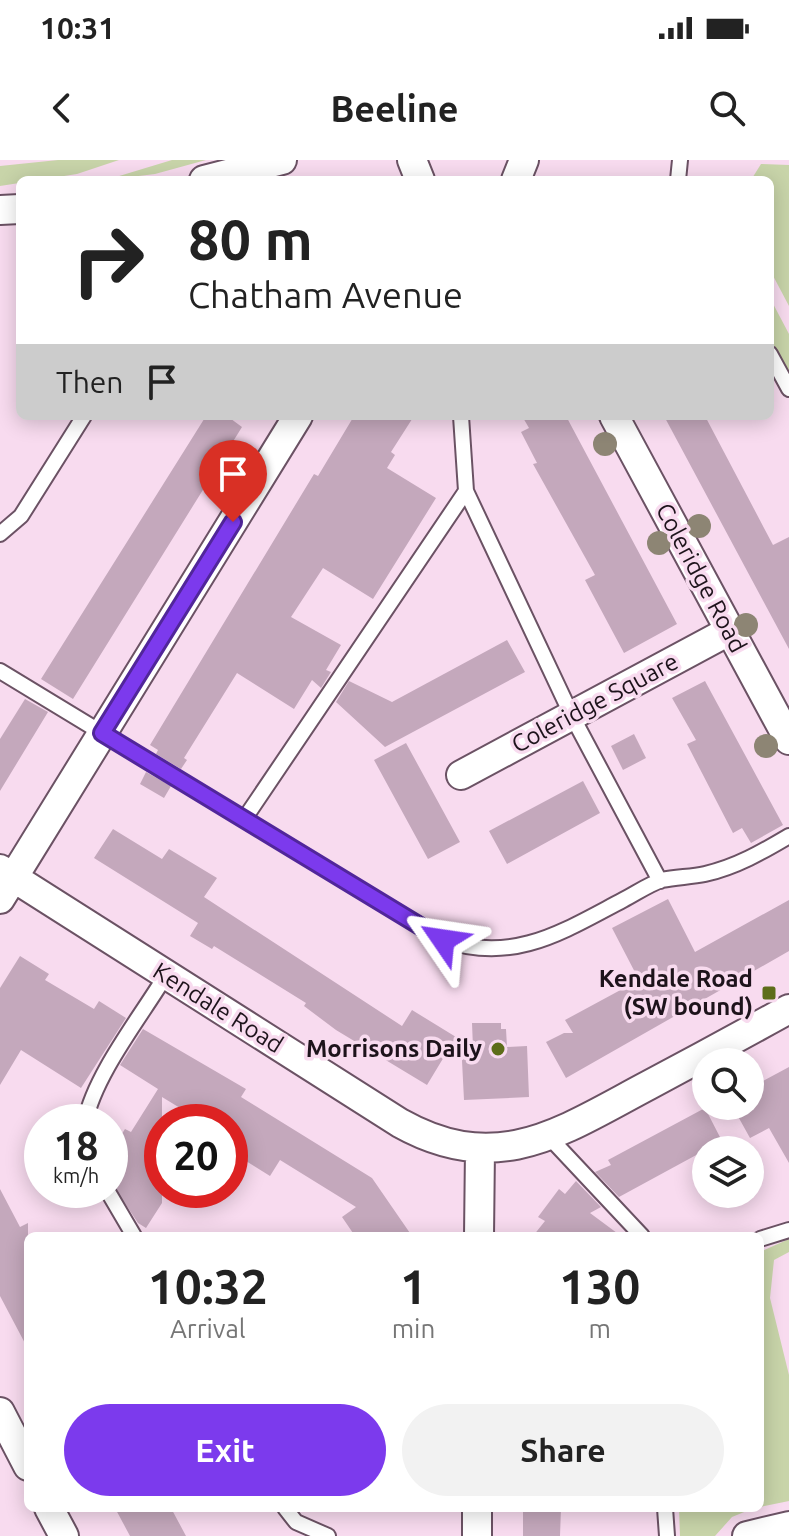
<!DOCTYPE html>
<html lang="en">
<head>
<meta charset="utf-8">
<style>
  body { margin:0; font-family:Ubuntu,sans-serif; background:#f2f2f2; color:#222; height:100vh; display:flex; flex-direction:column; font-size:30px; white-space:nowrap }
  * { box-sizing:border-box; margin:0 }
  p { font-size:26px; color:#767676 }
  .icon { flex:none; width:44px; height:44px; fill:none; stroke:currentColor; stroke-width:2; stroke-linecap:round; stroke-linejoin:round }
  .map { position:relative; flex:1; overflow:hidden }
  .drawer { position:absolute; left:24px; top:1072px; width:740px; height:280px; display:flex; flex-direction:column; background:#fff; border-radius:12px; box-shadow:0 4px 20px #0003 }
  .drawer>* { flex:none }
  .banner { position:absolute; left:16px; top:16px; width:758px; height:244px; border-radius:12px; box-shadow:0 4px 20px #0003; background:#fff; color:#222; overflow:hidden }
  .controls { position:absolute; left:692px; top:888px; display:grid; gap:16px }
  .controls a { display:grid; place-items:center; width:72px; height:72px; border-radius:50%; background:#fff; box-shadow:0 4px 20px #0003; font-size:40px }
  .speed { position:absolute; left:24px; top:944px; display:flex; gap:16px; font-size:40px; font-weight:700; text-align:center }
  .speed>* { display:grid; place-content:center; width:104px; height:104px; border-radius:50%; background:#fff; box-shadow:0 4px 20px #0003; line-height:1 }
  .speed small { font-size:20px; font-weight:400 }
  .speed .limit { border:12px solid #d22; background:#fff; color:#111 }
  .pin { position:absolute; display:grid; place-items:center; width:68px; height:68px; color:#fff; margin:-82px -34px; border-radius:50% 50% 50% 0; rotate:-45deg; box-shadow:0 0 8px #0007 }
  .pin .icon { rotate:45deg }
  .me { position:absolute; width:88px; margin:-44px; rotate:302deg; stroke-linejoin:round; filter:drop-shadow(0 0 6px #0008) }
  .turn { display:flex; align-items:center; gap:28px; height:168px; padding:0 40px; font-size:36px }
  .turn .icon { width:104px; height:104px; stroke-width:2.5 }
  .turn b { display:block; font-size:56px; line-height:68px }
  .then { display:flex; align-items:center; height:76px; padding:0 40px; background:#0003; gap:16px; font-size:30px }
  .eta { display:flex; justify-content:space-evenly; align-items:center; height:136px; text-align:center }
  .eta b { font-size:48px; font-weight:700; line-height:56px }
  .primary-button { display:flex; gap:16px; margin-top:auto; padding:16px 40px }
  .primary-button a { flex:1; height:92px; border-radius:48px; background:#7c3aed; color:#fff; font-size:32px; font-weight:700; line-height:92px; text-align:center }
  .primary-button a+a { background:#f2f2f2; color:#222 }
  .status { display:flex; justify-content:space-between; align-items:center; height:56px; padding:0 40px; background:#fff; direction:ltr }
  .status svg { height:22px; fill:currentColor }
  header { display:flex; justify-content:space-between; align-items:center; height:104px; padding:0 40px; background:#fff; font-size:36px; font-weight:700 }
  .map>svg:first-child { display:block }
  .green { fill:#c8d4a9 }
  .building { fill:#c4a8bc }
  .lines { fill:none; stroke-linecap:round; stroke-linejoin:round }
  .service-casing { stroke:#6b5264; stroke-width:18 }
  .minor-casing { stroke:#6b5264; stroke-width:32 }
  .service { stroke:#fff; stroke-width:14 }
  .minor { stroke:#fff; stroke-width:28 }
  .tree { fill:#8d8574 }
  .route-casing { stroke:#51269a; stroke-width:20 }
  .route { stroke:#7c3aed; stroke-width:14 }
  .poi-dot { fill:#5d6d19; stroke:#f8dbef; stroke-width:3 }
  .labels { text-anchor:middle; stroke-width:7; stroke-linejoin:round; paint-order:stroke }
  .street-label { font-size:24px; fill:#1d131b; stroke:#f8dbef }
  .poi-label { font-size:24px; font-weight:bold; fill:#1d131b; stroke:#f8dbef; text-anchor:end }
</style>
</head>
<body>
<div class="status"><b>10:31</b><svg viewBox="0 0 49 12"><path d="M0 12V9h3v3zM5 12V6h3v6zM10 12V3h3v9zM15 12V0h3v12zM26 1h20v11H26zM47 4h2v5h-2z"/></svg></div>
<header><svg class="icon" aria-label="back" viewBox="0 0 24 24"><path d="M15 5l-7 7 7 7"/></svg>Beeline<svg class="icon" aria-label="search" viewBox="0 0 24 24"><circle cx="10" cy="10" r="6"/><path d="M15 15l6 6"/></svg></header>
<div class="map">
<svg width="789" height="1376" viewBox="0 0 789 1376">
  <rect width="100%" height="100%" fill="#f8dbef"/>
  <path class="green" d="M58,0H119L77,14L0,26V6Z
    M172,0H206L155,14L106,20Z
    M761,4L789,5V146L770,110V20H751Z
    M770,138L789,174V214L770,178Z
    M789,1079V1092L774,1100L770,1138L789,1215V1341L760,1347V1092Z
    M679,1348H754L732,1357L715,1376H680Z"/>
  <path class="building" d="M206,256H227L242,267L73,539L41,519Z
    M354,256H414L391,292L395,295L387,308L436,338L373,439L323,408L291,457L341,485L326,510L331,512L321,528L312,520L294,549L237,513L184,598L187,600L181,609L156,594L158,590L150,585L314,314L318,316Z
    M522,256H566L677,464L624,493L585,420L595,415L533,304L537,303L521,272L529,268Z
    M664,256H705L773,385L789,377V489Z
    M507,480L525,512L385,587L336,542L349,521L392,542Z
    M705,521L783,665L751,683L742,668L733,673L687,584L696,580L672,538Z
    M25,539L48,552L0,631V579Z
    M634,574L646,598L623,610L611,586Z
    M406,583L460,682L428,699L374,600Z
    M146,612L171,626L164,638L140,624Z
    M583,621L600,653L507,704L489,671Z
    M113,669L162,699L169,689L217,718L204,737L402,866L412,850L456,877L427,925L336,870L304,846L306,843L214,786L212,789L190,776L198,763L94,698Z
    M668,739L695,792L789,740V791L566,918L546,882L564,873H573L565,860L639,820L612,768Z
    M20,796L49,814L45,820L94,849L99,841L126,858L81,928L21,890L0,925V828Z
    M472,863H501V869H506L507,887L527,886L529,937L464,940L461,881L473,888Z
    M143,869L246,929L241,937L372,1018L412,1076H355L342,1057L356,1047L280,1000L270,1016L230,991V962H203L162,937V1043L146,1068L138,1063L110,1021V992L125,969L131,972L158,929L120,905Z
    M789,907V1003L769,968L750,978L735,951L750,946V928Z
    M705,948L722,981L619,1037L595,1012L611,1005L608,1000Z
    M576,1021L601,1047L590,1053L621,1076H533L545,1061L538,1057L559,1029L565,1034Z
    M0,1029L20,1067L28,1063V1189L0,1136Z
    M115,1348H171L186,1376H130Z
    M523,1348H561L560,1376H523Z"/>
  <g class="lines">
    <defs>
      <path id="service" d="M678,20L680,0
        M770,194L789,229
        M461,256L466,331L572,556L660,721
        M0,374L21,356L84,256
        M0,511L443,780C514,804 562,772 623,740C635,734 649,724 662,720C676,717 691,717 705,714C736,707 762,692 789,676
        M245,658L466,331
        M85,962C95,914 140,858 166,815
        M550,978L642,1076
        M107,1030L134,1076
        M760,1079L789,1070
        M285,1348L296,1362L328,1376
        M665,1348L667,1376"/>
      <path id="minor" d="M412,0L420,20
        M204,20L282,0
        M516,20L524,0
        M0,50L20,49
        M614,256L789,580
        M461,615L729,471
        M0,709L400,963C498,1018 562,971 649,925C696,900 742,875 789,849
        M0,739L298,256
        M479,1076L480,989
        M0,1252L28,1306
        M49,1348L64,1376
        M477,1376V1348
        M747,1376L789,1366"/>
    </defs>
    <use href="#service" class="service-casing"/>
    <use href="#minor" class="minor-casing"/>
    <use href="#service" class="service"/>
    <use href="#minor" class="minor"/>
  </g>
  <g class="tree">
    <circle cx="605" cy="284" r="12"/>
    <circle cx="699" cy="366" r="12"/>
    <circle cx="659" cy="383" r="12"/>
    <circle cx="746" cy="465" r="12"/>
    <circle cx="766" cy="586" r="12"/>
  </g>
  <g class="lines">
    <defs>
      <path id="route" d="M233,362L102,573L443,780"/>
    </defs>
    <use href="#route" class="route-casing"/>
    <use href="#route" class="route"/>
  </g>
  <g class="poi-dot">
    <rect x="761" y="825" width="16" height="16" rx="4"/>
    <circle cx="498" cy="889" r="8"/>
  </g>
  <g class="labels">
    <g class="street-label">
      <text transform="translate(701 418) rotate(62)" y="8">Coleridge Road</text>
      <text transform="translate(595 543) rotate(-28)" y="8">Coleridge Square</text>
      <text transform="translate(218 848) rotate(32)" y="8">Kendale Road</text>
    </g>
    <g class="poi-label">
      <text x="753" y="827">Kendale Road<tspan x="753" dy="28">(SW bound)</tspan></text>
      <text x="482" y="897">Morrisons Daily</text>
    </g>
  </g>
</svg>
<div class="controls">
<a><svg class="icon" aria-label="search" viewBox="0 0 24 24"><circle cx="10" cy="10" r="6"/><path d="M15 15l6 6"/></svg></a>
<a><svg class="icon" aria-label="layers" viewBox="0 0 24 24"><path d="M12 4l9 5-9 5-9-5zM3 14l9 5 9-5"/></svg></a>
</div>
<div class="speed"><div>18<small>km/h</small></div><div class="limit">20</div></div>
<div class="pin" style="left:233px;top:362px;background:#d93025"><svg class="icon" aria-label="arrive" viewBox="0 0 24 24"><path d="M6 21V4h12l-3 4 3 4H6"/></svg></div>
<svg class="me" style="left:443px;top:780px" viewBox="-20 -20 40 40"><path d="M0-17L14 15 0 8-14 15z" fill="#7c3aed" stroke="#fff" stroke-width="4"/></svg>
<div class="banner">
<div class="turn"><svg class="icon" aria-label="right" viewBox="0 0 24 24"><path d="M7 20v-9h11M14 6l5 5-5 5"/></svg><div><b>80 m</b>Chatham Avenue</div></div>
<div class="then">Then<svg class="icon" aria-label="arrive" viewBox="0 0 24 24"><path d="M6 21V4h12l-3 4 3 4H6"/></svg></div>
</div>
<section class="drawer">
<div class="eta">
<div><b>10:32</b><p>Arrival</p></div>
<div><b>1</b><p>min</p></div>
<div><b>130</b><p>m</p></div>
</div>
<div class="primary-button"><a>Exit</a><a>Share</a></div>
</section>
</div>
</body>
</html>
